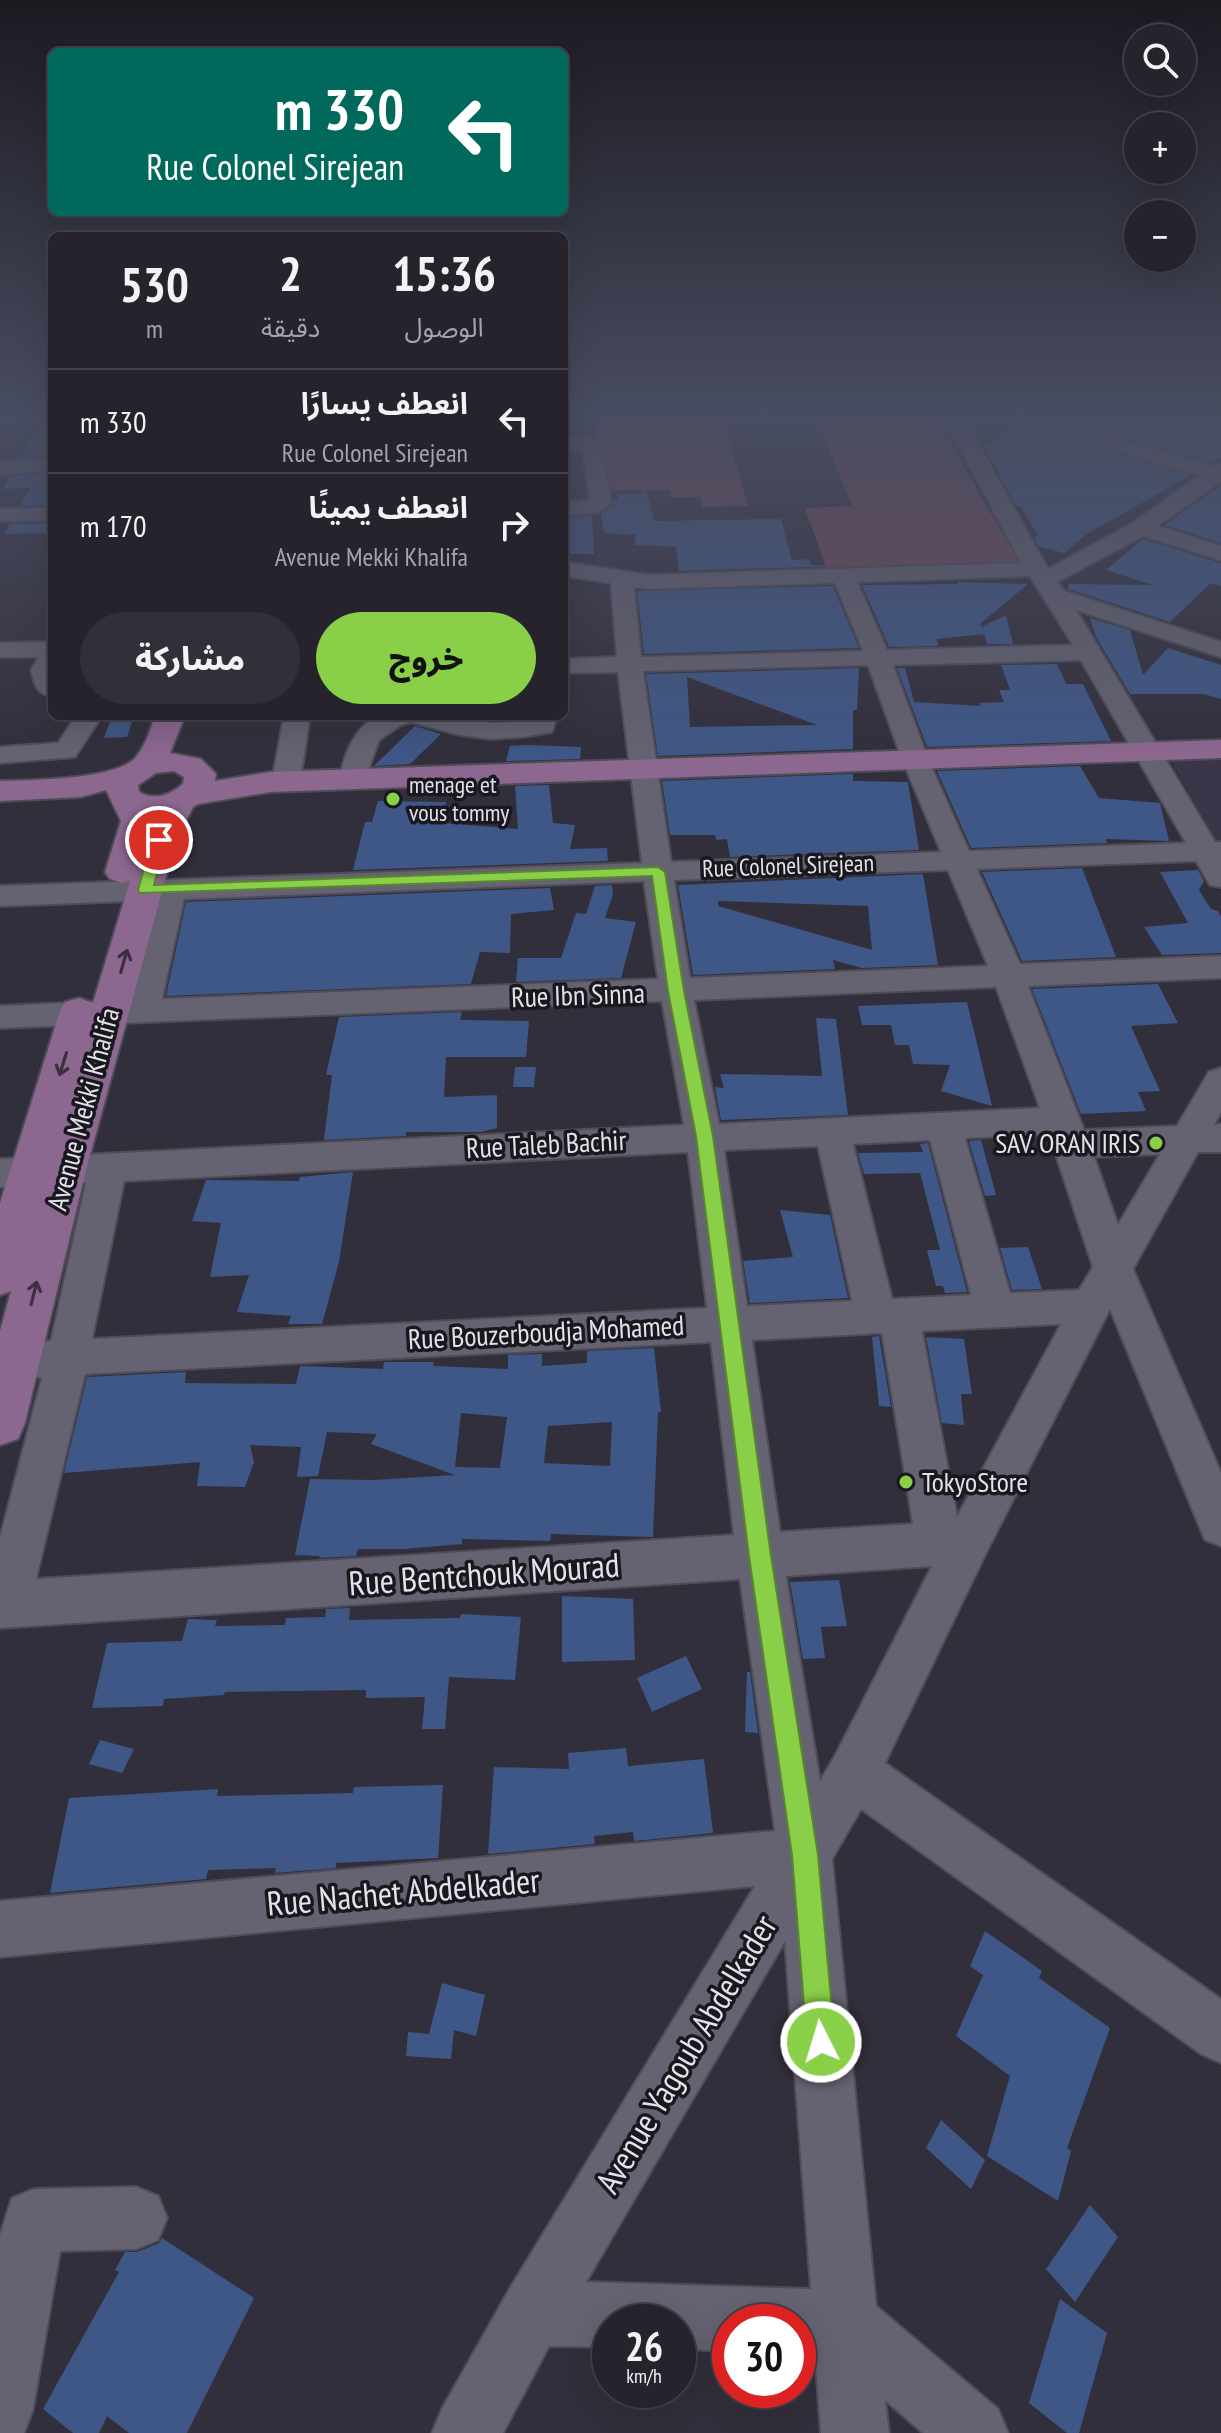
<!DOCTYPE html>
<html lang="ar">
<head>
<meta charset="utf-8">
<style>
  body { margin:0; font-family:"PT Sans Narrow","Noto Sans Arabic",sans-serif; background:#322f39; color:#f1f3f6; direction:rtl; height:100vh; display:flex; flex-direction:column; font-size:30px; white-space:nowrap }
  * { box-sizing:border-box; margin:0 }
  p { font-size:26px; color:#a4a4aa }
  .icon { flex:none; width:44px; height:44px; fill:none; stroke:currentColor; stroke-width:2; stroke-linecap:round; stroke-linejoin:round }
  .map { position:relative; flex:1; overflow:hidden; direction:ltr }
  .sheet { position:absolute; left:48px; top:232px; width:520px; height:488px; display:flex; flex-direction:column; background:#26232d; border-radius:12px; box-shadow:0 8px 32px #0002,0 0 0 2px #424049; direction:rtl }
  .sheet>* { flex:none }
  .hud { position:absolute; left:48px; top:48px; width:520px; height:168px; border-radius:12px; box-shadow:0 8px 32px #0002,0 0 0 2px #424049; direction:rtl; background:#00695c; color:#fff; overflow:hidden }
  .buttons { position:absolute; left:1124px; top:24px; display:grid; gap:16px }
  .buttons a { display:grid; place-items:center; width:72px; height:72px; border-radius:50%; background:#26232d; box-shadow:0 8px 32px #0002,0 0 0 2px #424049; font-size:40px }
  .speed { position:absolute; left:592px; top:2304px; display:flex; gap:16px; font-size:40px; font-weight:700; text-align:center }
  .speed>* { display:grid; place-content:center; width:104px; height:104px; border-radius:50%; background:#26232d; box-shadow:0 8px 32px #0002,0 0 0 2px #424049; line-height:1 }
  .speed small { font-size:20px; font-weight:400 }
  .speed .limit { border:12px solid #d22; background:#fff; color:#111 }
  .pin { position:absolute; display:grid; place-items:center; width:68px; height:68px; color:#fff; margin:-34px; border:4px solid #fff; border-radius:50%; box-shadow:0 2px 8px #0007 }
  .me { position:absolute; width:88px; margin:-44px; rotate:355deg; stroke-linejoin:round; filter:drop-shadow(0 0 6px #0008) }
  .turn { display:flex; align-items:center; gap:28px; height:168px; padding:0 32px; font-size:36px }
  .turn .icon { width:104px; height:104px; stroke-width:2.5 }
  .turn b { display:block; font-size:56px; line-height:68px }
  .eta { display:flex; justify-content:space-evenly; align-items:center; height:136px; text-align:center }
  .eta b { font-size:48px; font-weight:800; line-height:56px }
  .button { display:flex; gap:16px; margin-top:auto; padding:16px 32px }
  .button a { flex:1; height:92px; border-radius:48px; background:#89cf48; color:#111; font-size:32px; font-weight:800; line-height:92px; text-align:center }
  .button a+a { background:#322f39; color:#f1f3f6 }
  ul { padding:0; list-style:none }
  li { display:flex; align-items:center; gap:24px; height:104px; padding:0 32px; border-top:2px solid #424049 }
  li div { flex:1 }
  li b { display:block; font-size:30px }
  li em { font-style:normal }
  .map>svg:first-child { display:block }
  .built { fill:#3a3548 }
  .green { fill:#734956 }
  .building { fill:#3f5786; fill-rule:evenodd }
  .lines { fill:none; stroke-linecap:round; stroke-linejoin:round }
  .minor-casing { stroke:#4e4c56; stroke-width:4 }
  .major-casing { stroke:#4e4c56; stroke-width:4 }
  .minor { fill:#656271; fill-rule:evenodd }
  .major { fill:#8c6790; fill-rule:evenodd }
  .oneway { stroke:#3c3040 }
  .route { fill:#89cf48; stroke:#59872f; stroke-width:2 }
  .poi-dot { fill:#89cf48; stroke:#19181e; stroke-width:3 }
  .labels { text-anchor:middle; stroke-width:7; stroke-linejoin:round; paint-order:stroke }
  .far-poi-label { font-size:24px; fill:#e3e2ea; stroke:#19181e; text-anchor:start }
  .far-street-label { font-size:24px; fill:#e3e2ea; stroke:#19181e }
  .street-label { font-size:28px; fill:#e3e2ea; stroke:#19181e }
  .poi-label { font-size:28px; fill:#e3e2ea; stroke:#19181e; text-anchor:end }
  .near-street-label { font-size:34px; fill:#e3e2ea; stroke:#19181e }
</style>
</head>
<body>
<div class="map">
<svg width="1221" height="2433" viewBox="0 0 1221 2433">
  <rect width="100%" height="100%" fill="#322f3c"/>
  <path class="built" d="M1221,755V846H1219L1168,756Z"/>
  <path class="green" d="M595,416H752L728,427L727,434L748,506L702,507L700,497L671,498L669,490L603,491Z
    M787,416H934L1023,568L828,573L805,508L852,506L822,432L815,425Z"/>
  <path class="building" d="M1048,416H1221V458L1213,463Z
    M39,425L52,426V456L21,458Z
    M1017,425L1191,475L1087,534L1064,553L1038,546L1034,538L1038,535L1020,506H1016L985,447Z
    M52,474V505L20,506L30,488L3,489L10,476Z
    M1221,485V543L1164,525Z
    M645,486L654,521L781,519L792,560L809,559L811,565L839,566L679,571L676,547L634,545L636,535L604,533L601,514L613,505V500L618,499L617,494L643,493Z
    M592,516L594,554H564V517Z
    M52,523V533L4,534L10,524Z
    M1143,539L1221,563V586L1211,583L1170,622L1068,589L1069,584L1153,585L1106,570Z
    M957,582L1028,584L980,624L984,630L983,626L1006,615L1013,644H987L984,634L936,639L939,646L889,647L862,585L958,584Z
    M833,586L859,648L644,654L637,591Z
    M1090,618L1130,630L1143,675L1168,648L1221,665V699L1204,694H1130L1096,637Z
    M1057,664L1066,684H1083L1111,741L927,747L897,668H905L914,702L981,706L979,703L1004,702L999,690H1010L1001,665Z
    M859,668L857,710H853V749L658,756L646,674ZM687,677L817,725L690,727Z
    M112,716H134L127,737L104,738Z
    M415,726L441,734L410,764L374,766Z
    M510,746L526,745L581,747L580,759L506,761Z
    M1080,766L1099,798L1160,803L1169,841L1106,839L1107,843L971,848L937,771Z
    M853,774V781L908,782L919,850L730,857L727,839L716,840L715,835H670L662,781Z
    M549,785L553,823L575,825L570,849L607,848L608,861L353,870L365,822H372L378,801L446,802L443,823L518,829L515,786Z
    M1082,868L1116,957L1022,961L982,872Z
    M1198,870L1204,881L1199,890L1211,909L1218,911L1221,917V953L1162,955L1144,927L1188,923L1160,872Z
    M923,874L938,965L862,968L833,960L835,969L693,975L678,885ZM718,901L868,906L872,950L718,906Z
    M612,885L613,894L605,918L636,922L621,978L516,982L518,958H561L576,913L586,914L595,886Z
    M550,888L554,910L511,914L510,953L480,952L471,984L166,996L186,902Z
    M1158,984L1178,1023L1131,1026L1160,1091L1138,1092L1146,1111L1081,1114L1032,989Z
    M967,1002L992,1106L941,1091L950,1065L913,1064L909,1045H895L891,1025H862L858,1006Z
    M462,1012L460,1020L529,1021L526,1057H446L444,1097L497,1095V1128L481,1132H406V1136L324,1140L332,1075H326L339,1017Z
    M816,1018L836,1019L848,1115L721,1120L715,1087L724,1088L720,1074L822,1076Z
    M515,1067H536L534,1087H513Z
    M981,1140L996,1195L985,1196L969,1141Z
    M928,1143L967,1292L945,1293L943,1286H936L927,1250H940L920,1173L864,1174L858,1153L923,1152L920,1144Z
    M353,1172L339,1262L322,1324H288L291,1316L237,1312L249,1275L210,1277L221,1223L192,1221L206,1180L299,1181L300,1177Z
    M780,1210L830,1215L848,1298L750,1303L743,1261L793,1257Z
    M1028,1247L1042,1289L1012,1290L1000,1248Z
    M879,1336L891,1407L879,1406L872,1337Z
    M926,1337L964,1339L972,1394H961L964,1425L942,1423Z
    M654,1348L661,1412H658L653,1537L551,1534L550,1541L462,1539V1544L403,1549H358L356,1556L319,1558L320,1556L295,1555L310,1479L374,1480L455,1475L371,1444L377,1434L327,1432L318,1476L297,1477L301,1447L250,1445L254,1462L245,1487L197,1486L200,1462L64,1473L87,1377L186,1372L185,1383L296,1384L300,1366L383,1369L384,1362H434L433,1366L508,1369V1355L542,1354V1366L587,1363V1351ZM461,1413L507,1417L500,1468L455,1467ZM612,1422L610,1466L544,1463L548,1426Z
    M839,1580L847,1626L821,1627L825,1658L803,1659L790,1582Z
    M562,1596L633,1599L635,1660L562,1662Z
    M350,1608L349,1620L460,1618L461,1614L521,1617L515,1680L449,1677L445,1729H422L425,1697L366,1698V1690L225,1692L224,1695L164,1699L163,1706L92,1708L107,1643L182,1641L188,1619L217,1620L215,1626L285,1625L286,1618L325,1617L326,1609Z
    M686,1656L702,1689L652,1712L637,1678Z
    M747,1672H750L758,1733L745,1732Z
    M100,1740L134,1749L122,1773L89,1764Z
    M626,1748L628,1766L704,1759L713,1833L634,1841L633,1832L594,1836L595,1844L488,1854L494,1767L569,1769L568,1753Z
    M443,1785L438,1858L336,1863V1868L275,1873L276,1868L208,1870L206,1879L50,1893L69,1798L218,1789L217,1796L353,1793L354,1787Z
    M985,1931L1042,1971L1039,1978L1110,2028L1067,2148L1071,2151L1058,2201L987,2156L1010,2076L956,2036L983,1975L970,1966Z
    M442,1983L485,1995L476,2036L454,2030L451,2059L406,2056L408,2032L429,2034Z
    M941,2120L985,2160L971,2189L926,2148Z
    M1090,2205L1118,2237L1075,2302L1046,2269Z
    M162,2238L254,2298L187,2433H129L107,2416L99,2433H73L43,2409L119,2272L115,2270L125,2252H137L159,2243Z
    M1060,2299L1107,2333L1079,2433H1067L1029,2403Z"/>
  <g class="lines">
    <defs>
      <path id="minor" d="M18,416H52V423L27,422Z
        M944,416H962L1048,569L1133,523L1200,475L1009,420L1007,416H1037L1213,466L1221,464V481L1157,526L1221,546V560L1143,536L1057,582L1064,591L1221,642V657L1076,610L1215,842H1221V887L1210,885L1196,861L977,869L1020,964L1221,956V978L1028,986L1084,1130L1177,1126L1209,1072L1221,1068V1112L1214,1125L1221,1124V1152H1198L1133,1269L1221,1473V1546L1205,1540L1110,1309L984,1557L885,1763L1221,1999V2063L1201,2054L861,1809L832,1859L876,2306L998,2409L1008,2433H923L885,2400L889,2433H821L815,2353H798V2322H730V2351L678,2349V2322H610V2347L549,2346L503,2433H432L442,2409L509,2290L755,1886L0,1957V1901L775,1831L740,1579L0,1628V1538L42,1377L0,1379V1343L51,1341L86,1183L0,1187V1159L684,1125L662,1001L0,1028V1006L129,1000L156,900L0,906V886L642,863L618,672L564,673V659L617,657L611,583L564,576V562L648,575L1021,563ZM1030,576L1073,645L887,650L857,582ZM835,583L863,651L641,657L634,587L648,589ZM1081,660L1186,843L969,851L928,759L893,665ZM868,665L902,759L941,852L671,862L643,671ZM948,870L988,966L690,978L674,880ZM644,881L658,979L162,999L184,899ZM996,987L1040,1108L719,1124L694,1000ZM1049,1134L1093,1267L1079,1290L1010,1293L965,1138ZM930,1140L971,1295L892,1299L853,1144ZM818,1146L852,1301L747,1306L724,1150ZM688,1152L707,1308L92,1339L124,1181ZM1160,1154L1118,1225L1094,1157ZM1061,1324L957,1517L922,1331ZM882,1333L913,1524L780,1532L752,1340ZM711,1342L734,1535L36,1579L85,1374ZM932,1566L836,1754L820,1781L786,1576ZM785,1941L811,2289L586,2282Z
        M564,436L591,439L601,445L611,503C599,516 581,514 564,514V502L590,500L582,450L564,448Z
        M52,459V471L0,474V462Z
        M52,508V520L0,521V509Z
        M52,642V697C36,693 35,685 31,670L39,657H0V643Z
        M76,716H102L75,757L0,763V747L58,743Z
        M284,716H310L300,781L296,787L286,789L276,787L272,781Z
        M377,716H449L491,723L531,721V716H557L552,732L523,737L491,739L460,735L411,722L401,725L379,740L363,785L353,787L343,785L339,779C345,754 353,729 377,716Z
        M136,2187L158,2196L167,2218L158,2240L136,2249L60,2251L33,2409L24,2433H0V2235L12,2198L34,2189Z"/>
      <path id="major" d="M155,716H185L170,753L201,759L216,774L215,781L270,772L1221,740V758L270,792L198,804L193,807L176,840L86,1170L25,1423L18,1439L0,1445V1331L11,1291L0,1295V1203L60,1011L65,1002L79,998L93,1003L130,881L122,883L110,879L105,872L121,821L106,790L81,797L0,801V781C30,780 117,780 136,757C146,745 150,730 155,716ZM174,771L184,777L183,784C170,795 155,801 139,792L138,785L156,773Z"/>
    </defs>
    <use href="#minor" class="minor-casing"/>
    <use href="#major" class="major-casing"/>
    <use href="#minor" class="minor"/>
    <use href="#major" class="major"/>
  </g>
  <defs><path id="oneway-shaft" d="M-6 0H5M1.5-3L5.5 0L1.5 3" fill="none" stroke-width="1.6" stroke-linecap="round" stroke-linejoin="round" transform="scale(2)"/></defs>
  <g class="oneway">
    <use href="#oneway-shaft" transform="translate(124 961) rotate(-74)"/>
    <use href="#oneway-shaft" transform="translate(63 1064) rotate(107)"/>
    <use href="#oneway-shaft" transform="translate(34 1293) rotate(-76)"/>
  </g>
  <linearGradient id="sky" x2="0" y2="1"><stop stop-color="#1c1a21"/><stop offset="0.55" stop-color="#494d61"/><stop offset="1" stop-color="#494d61" stop-opacity="0"/></linearGradient>
  <rect width="1221" height="757" fill="url(#sky)"/>
  <path class="route" d="M159,835L166,840L154,885L658,867L665,872L684,991L713,1136L771,1556L818,1855L835,2042L831,2052L821,2056L811,2052L807,2042L792,1855L749,1556L696,1136L668,991L652,876L140,893L138,890L152,840Z"/>
  <g class="poi-dot">
    <circle cx="393" cy="799" r="8"/>
    <circle cx="1156" cy="1143" r="8"/>
    <circle cx="906" cy="1482" r="8"/>
  </g>
  <g class="labels">
    <g class="far-poi-label">
      <text x="409" y="793">menage et<tspan x="409" dy="28">vous tommy</tspan></text>
    </g>
    <g class="far-street-label">
      <text transform="translate(788 866) rotate(-2)" y="8">Rue Colonel Sirejean</text>
    </g>
    <g class="street-label">
      <text transform="translate(578 995) rotate(-2)" y="10">Rue Ibn Sinna</text>
      <text transform="translate(83 1109) rotate(-75)" y="10">Avenue Mekki Khalifa</text>
      <text transform="translate(546 1144) rotate(-3)" y="10">Rue Taleb Bachir</text>
      <text transform="translate(546 1332) rotate(-3)" y="10">Rue Bouzerboudja Mohamed</text>
    </g>
    <g class="poi-label">
      <text x="1140" y="1153">SAV. ORAN IRIS</text>
      <text x="922" y="1492" text-anchor="start">TokyoStore</text>
    </g>
    <g class="near-street-label">
      <text transform="translate(484 1574) rotate(-4)" y="12">Rue Bentchouk Mourad</text>
      <text transform="translate(403 1892) rotate(-5)" y="12">Rue Nachet Abdelkader</text>
      <text transform="translate(686 2054) rotate(-59)" y="12">Avenue Yagoub Abdelkader</text>
    </g>
  </g>
</svg>
<div class="buttons">
<a><svg class="icon" aria-label="search" viewBox="0 0 24 24"><circle cx="10" cy="10" r="6"/><path d="M15 15l6 6"/></svg></a>
<a>+</a>
<a>−</a>
</div>
<div class="speed"><div>26<small>km/h</small></div><div class="limit">30</div></div>
<div class="pin" style="left:159px;top:840px;background:#d93025"><svg class="icon" aria-label="arrive" viewBox="0 0 24 24"><path d="M6 21V4h12l-3 4 3 4H6"/></svg></div>
<svg class="me" style="left:821px;top:2042px" viewBox="-20 -20 40 40"><circle r="17" fill="#89cf48" stroke="#fff" stroke-width="3"/><path d="M0-11L8 9 0 5-8 9z" fill="#fff"/></svg>
<div class="hud">
<div class="turn"><svg class="icon" aria-label="left" viewBox="0 0 24 24"><path d="M17 20v-9H6M10 6l-5 5 5 5"/></svg><div><b>330 m</b>Rue Colonel Sirejean</div></div>
</div>
<section class="sheet">
<div class="eta">
<div><b>15:36</b><p>الوصول</p></div>
<div><b>2</b><p>دقيقة</p></div>
<div><b>530</b><p>m</p></div>
</div>
<ul>
<li><svg class="icon" aria-label="left" viewBox="0 0 24 24"><path d="M17 20v-9H6M10 6l-5 5 5 5"/></svg><div><b>انعطف يسارًا</b><p>Rue Colonel Sirejean</p></div><em>330 m</em></li>
<li><svg class="icon" aria-label="right" viewBox="0 0 24 24"><path d="M7 20v-9h11M14 6l5 5-5 5"/></svg><div><b>انعطف يمينًا</b><p>Avenue Mekki Khalifa</p></div><em>170 m</em></li>
</ul>
<div class="button"><a>خروج</a><a>مشاركة</a></div>
</section>
</div>
</body>
</html>
